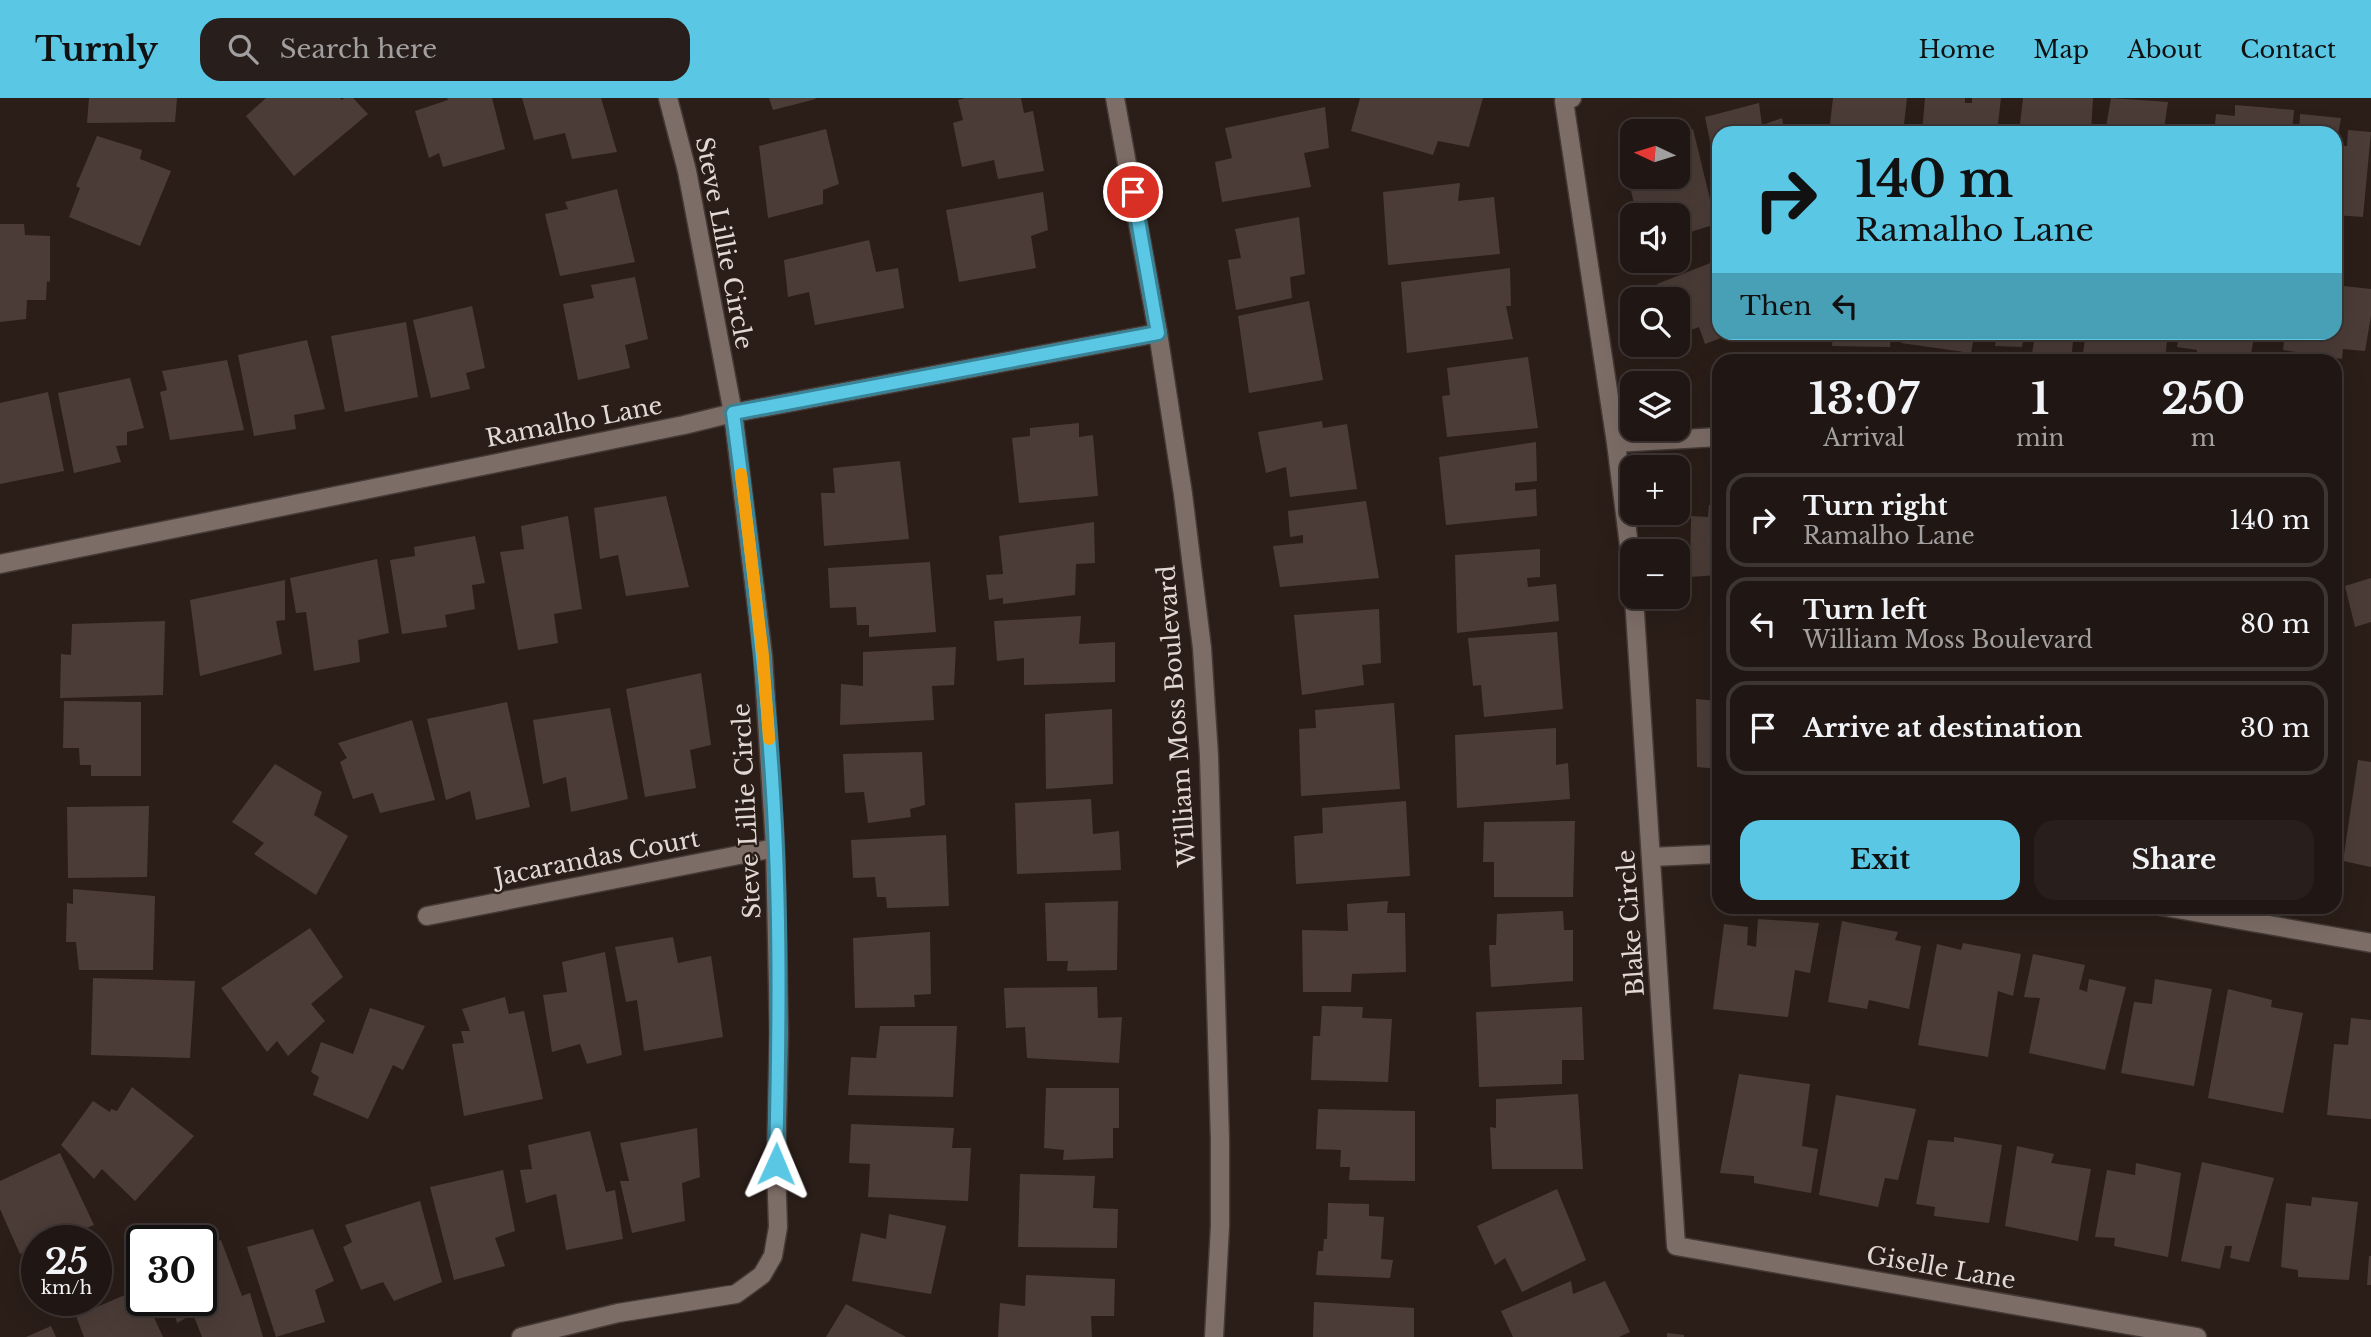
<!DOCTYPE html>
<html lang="en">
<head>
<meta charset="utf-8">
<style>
  body { margin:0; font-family:"Libre Baskerville",serif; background:#281f1c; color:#f1f3f6; height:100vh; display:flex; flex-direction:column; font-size:26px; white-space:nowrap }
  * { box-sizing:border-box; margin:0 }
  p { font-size:23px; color:#a29fa0 }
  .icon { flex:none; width:38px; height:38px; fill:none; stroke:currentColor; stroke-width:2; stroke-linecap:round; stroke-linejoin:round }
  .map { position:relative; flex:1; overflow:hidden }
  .drawer { position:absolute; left:1712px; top:256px; width:630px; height:560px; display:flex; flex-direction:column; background:#201613; border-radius:21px; box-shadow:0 7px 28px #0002,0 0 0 2px #3d3533 }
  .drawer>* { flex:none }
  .banner { position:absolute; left:1712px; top:28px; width:630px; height:214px; border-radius:21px; box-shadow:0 7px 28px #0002,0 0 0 2px #3d3533; background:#5ac8e5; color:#111; overflow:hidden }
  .needle { width:46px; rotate:274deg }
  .buttons { position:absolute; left:1620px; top:21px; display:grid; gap:14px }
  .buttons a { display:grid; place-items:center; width:70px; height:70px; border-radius:14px; background:#201613; box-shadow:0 7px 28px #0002,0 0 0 2px #3d3533; font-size:35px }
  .speed { position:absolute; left:21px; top:1127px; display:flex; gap:14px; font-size:35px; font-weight:700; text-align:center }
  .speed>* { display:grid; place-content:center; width:91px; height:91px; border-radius:50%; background:#201613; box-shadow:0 7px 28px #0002,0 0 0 2px #3d3533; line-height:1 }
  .speed small { font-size:18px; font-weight:400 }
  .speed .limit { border:4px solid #111; border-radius:10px; background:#fff; color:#111 }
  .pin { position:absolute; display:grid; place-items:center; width:60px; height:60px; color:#fff; margin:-30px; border:4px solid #fff; border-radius:50%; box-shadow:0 2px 7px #0007 }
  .me { position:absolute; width:77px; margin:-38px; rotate:1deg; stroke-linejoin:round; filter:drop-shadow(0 0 5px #0008) }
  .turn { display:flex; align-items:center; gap:24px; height:147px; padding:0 28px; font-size:32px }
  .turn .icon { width:91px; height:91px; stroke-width:2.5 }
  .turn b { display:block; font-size:49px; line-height:60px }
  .then { display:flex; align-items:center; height:66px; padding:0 28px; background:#0003; gap:14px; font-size:26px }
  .eta { display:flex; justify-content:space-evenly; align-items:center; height:119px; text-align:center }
  .eta b { font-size:42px; font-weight:800; line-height:49px }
  .button { display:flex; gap:14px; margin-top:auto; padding:14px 28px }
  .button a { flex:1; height:80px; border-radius:21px; background:#5ac8e5; color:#111; font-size:28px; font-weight:800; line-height:80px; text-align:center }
  .button a+a { background:#281f1c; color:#f1f3f6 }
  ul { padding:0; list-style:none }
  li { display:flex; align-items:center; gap:21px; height:94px; margin:0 14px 10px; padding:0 14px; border:4px solid #3d3533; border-radius:21px }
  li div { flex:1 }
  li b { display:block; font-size:26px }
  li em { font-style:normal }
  header { display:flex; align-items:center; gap:42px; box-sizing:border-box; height:98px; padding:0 35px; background:#5ac8e5; color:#111 }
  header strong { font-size:33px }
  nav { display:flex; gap:38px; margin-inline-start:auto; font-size:24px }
  .search { width:490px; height:63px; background:#281f1c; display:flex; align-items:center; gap:18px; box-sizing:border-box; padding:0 24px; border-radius:21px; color:#a29fa0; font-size:26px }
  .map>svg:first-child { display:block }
  .building { fill:#4b3c37 }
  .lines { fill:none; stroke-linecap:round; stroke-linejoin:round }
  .minor-casing { stroke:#453a36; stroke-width:21 }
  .tertiary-casing { stroke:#453a36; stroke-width:21 }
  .minor { stroke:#7d6d67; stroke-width:18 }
  .tertiary { stroke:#7d6d67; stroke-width:18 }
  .route-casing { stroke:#3a8295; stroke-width:18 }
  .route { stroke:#5ac8e5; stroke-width:12 }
  .slow { stroke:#f59e0b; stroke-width:12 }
  .labels { text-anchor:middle; stroke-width:5; stroke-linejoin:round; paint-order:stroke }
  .street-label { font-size:24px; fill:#e2d9d5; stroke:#2b1e19 }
</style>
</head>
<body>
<header>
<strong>Turnly</strong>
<div class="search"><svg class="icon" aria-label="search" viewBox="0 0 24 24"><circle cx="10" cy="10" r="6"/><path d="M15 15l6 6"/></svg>Search here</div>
<nav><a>Home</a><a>Map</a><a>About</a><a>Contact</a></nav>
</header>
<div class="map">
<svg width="2371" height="1239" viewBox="0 0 2371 1239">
  <rect width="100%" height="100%" fill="#2b1e19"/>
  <path class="building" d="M89,0H177L175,24L87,25Z
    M266,0H340L342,2L344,0H353L368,16L294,78L246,18Z
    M447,0H492L505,51L443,69L439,55L429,60L415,13L448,2Z
    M522,0H601L617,54L572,61L565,35L534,42Z
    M769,0H815L816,1L773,12Z
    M965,0H1021L1024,15L1033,13L1044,73L998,81L994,62L962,69L953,25L963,22L958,2Z
    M1360,0H1483L1469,49L1438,43L1433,57L1351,33Z
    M1833,0H1907L1903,35H1829Z
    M1925,0H1965V5H1972V0H2001L1997,35H1922Z
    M2023,0H2093L2091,35H2019Z
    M2111,0L2168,4L2164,31L2182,32V35H2105Z
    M1759,5L1762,27L1782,20L1785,35H1718L1717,77L1705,19Z
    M2235,7L2294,12L2292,35H2214L2216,16L2235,18Z
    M1325,9L1329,50L1304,55L1311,89L1222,104L1215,64L1232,60L1225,30Z
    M2300,16L2341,20L2336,47L2334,35H2299Z
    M826,31L839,86L823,92V106L768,120L759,48Z
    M1693,31L1716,126L1678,138V117H1637L1626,73L1633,71V79H1678V35Z
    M2348,32L2371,34L2363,119L2334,117V47L2347,48Z
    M97,38L142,52L140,61L171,73L140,148L69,119L80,90L76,88Z
    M1460,85L1458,103L1494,99L1500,156L1388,167L1383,94Z
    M617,91L635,164L560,178L545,116L568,111L565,104Z
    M1043,94L1048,132L1031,138L1036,170L959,184L946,112Z
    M1299,119L1305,176L1290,179L1292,200L1236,212L1228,162L1241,160L1235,131Z
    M0,126H24L25,137L50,138V184L47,183L46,202H27L26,221L0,224Z
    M869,142L876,174L898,170L904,210L815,227L809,194L788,199L784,162Z
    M1718,162V234L1734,235L1705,246L1699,229L1678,237V201H1662L1657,186Z
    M1510,170L1511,208H1506L1513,241L1407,255L1401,184Z
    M635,179L648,241L625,247L630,270L578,282L563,206L594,200L591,187Z
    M2334,187L2371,191V218L2365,253L2343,251L2342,261L2283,252L2285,234H2334Z
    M1309,203L1323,282L1249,295L1238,218Z
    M472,208L485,270L466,275L470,291L431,300L413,222Z
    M406,224L418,299L345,314L331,238Z
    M1833,234H1891L1890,249L1832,248Z
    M1903,234H1975L1971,255L1901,245Z
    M1997,234H2074L2071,262H2031L2035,237H2024L2022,249L1995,248Z
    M2086,234H2168L2165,262H2082Z
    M2179,234H2255L2250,262H2196L2197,252L2177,249Z
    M307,242L325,311L294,317L296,331L254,338L238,257Z
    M1528,259L1538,330L1447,339L1442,298L1450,297L1447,270Z
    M227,262L244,332L170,342L160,294L167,292L162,273Z
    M130,280L144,330L127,334V347L116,348L121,364L74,375L58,295Z
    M48,294L64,373L0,386V305Z
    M1322,323L1323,330L1347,326L1357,391L1290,399L1286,369L1266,375L1258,334Z
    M1079,325V339L1093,337L1098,398L1019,405L1012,340L1030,338V330Z
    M1536,344L1537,383L1515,385V393L1536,391L1537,418L1446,427L1439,359Z
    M900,363L909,441L824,448L821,395H835L833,370Z
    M666,398L689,489L626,498L618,457L600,461L594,410Z
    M1366,403L1379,480L1280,489L1273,448L1303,445V437L1290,439L1288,413Z
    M1709,407H1718V477L1690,479L1691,418L1708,419Z
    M568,418L582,511L554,516L558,545L518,552L500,454L524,451L521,428Z
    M1094,424L1095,465L1076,466L1075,497L1003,506V500L989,502L986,477L1003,476L999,438Z
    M475,438L485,485L472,487L475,511L445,517L447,529L402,536L390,462L415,458L414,449Z
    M1540,451V479L1527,480L1528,489L1556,486L1559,523L1457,535L1455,457Z
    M377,461L389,535L358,542L360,564L314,573L306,514L296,515L290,480Z
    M930,464L936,534L869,539V527H857L856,509L830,510L828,470Z
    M2371,480V524L2355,529L2345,488Z
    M285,482V522L276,523L282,556L200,578L190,502Z
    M1379,511L1381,565L1362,567L1364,587L1302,597L1294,517Z
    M1081,518L1079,546L1115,544V584L1024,587V560L997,563L994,523Z
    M165,523L163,597L60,600L61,556L71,557L72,526Z
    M1557,534L1563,611L1484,619L1481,587L1473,588L1468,540Z
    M956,549L954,587L932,588L934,622L840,627L841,586L863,588V554Z
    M701,575L711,647L690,652L696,690L645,699L626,591Z
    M1696,601L1718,603V671L1697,669Z
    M64,603L141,604V678H91V667H80L79,650H63Z
    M507,604L530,709L476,722L470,693L446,702L427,621Z
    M1394,605L1400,691L1301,698L1299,631L1316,630L1315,612Z
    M610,610L628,701L571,714L566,679L543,686L533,622Z
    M1112,611L1113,686L1046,691L1045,616Z
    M412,622L435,702L380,715L373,695L353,701L340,664L347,660L338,645Z
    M1556,630V667L1568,665L1570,701L1457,710L1455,637Z
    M922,654L925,707L910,711L911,719L868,725L864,694L845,695L843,656Z
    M2358,662L2371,664V769L2343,763Z
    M275,666L322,694L314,717L348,738L316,797L254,756L264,745L232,724Z
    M1091,701L1093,736L1119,733L1121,772L1017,776L1015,705Z
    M1406,703L1410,778L1296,786L1294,738L1323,735L1322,710Z
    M149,708L147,779L68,780L67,709Z
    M1575,723L1573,799H1494V764H1483L1484,724Z
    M946,737L949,808L887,810L886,799H877L875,779L853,780L851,742Z
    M73,791L155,798L153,872H79L76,844H66L67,805L73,806Z
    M1118,803L1117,872L1067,873L1068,863H1047L1045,805Z
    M1388,803L1387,815H1405L1406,874L1352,876L1351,894H1303L1302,832L1348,833L1347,806Z
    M1563,813L1564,832H1573V883L1491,889L1489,847H1496L1497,816Z
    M1758,821L1819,825L1810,875L1795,872L1788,919L1713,911L1724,826L1748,829L1747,847L1756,849Z
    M1842,823L1898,834L1895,842L1921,848L1909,911L1869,902L1867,911L1828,904Z
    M310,830L343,879L311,906L325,923L288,958L277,943L267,954L221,890Z
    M930,834L931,896L914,897L915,909L855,910L853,840Z
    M673,839L678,865L711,858L723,939L644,953L637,902L626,904L615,849Z
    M1963,845L2021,856L2013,898L1998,893L1988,959L1918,947L1937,846L1961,852Z
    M605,854L622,957L587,966L580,946L552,954L543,897L567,894L562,864Z
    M2033,856L2085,867L2079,891L2087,894L2089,881L2126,889L2105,972L2029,955L2040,900L2024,899Z
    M93,880L195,883L190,960L91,957Z
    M2155,881L2212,891L2194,988L2121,975L2134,904L2152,906Z
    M1097,889L1098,920L1122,919L1119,965L1027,960L1025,929L1006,930L1004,890Z
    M2228,891L2272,902L2271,909L2303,915L2283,1015L2208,1000Z
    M505,899L509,916L524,913L543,1001L464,1018L452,946L464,945L461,933H470L462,911Z
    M1322,908L1363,909L1362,920L1392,921L1388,984L1311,982L1313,938H1320Z
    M1582,909L1584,962H1562V986L1479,989L1476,914Z
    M370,910L425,928L403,972L393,967L368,1021L313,997L319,979L311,974L321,944L353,956Z
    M2351,920L2371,922V1021L2327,1017L2334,946L2348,947Z
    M880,928H957L953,999L848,997L851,959L876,960Z
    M1739,976L1810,986L1802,1048L1818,1051L1811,1095L1754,1085V1078L1720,1075Z
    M132,989L194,1038L135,1103L102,1071L94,1081L61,1047L93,1003L110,1014L111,1011L117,1013Z
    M1046,990H1119V1030H1113V1060L1063,1062L1064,1052L1044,1050Z
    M1578,996L1583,1071H1492L1490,1029L1496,1030V1001Z
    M1836,997L1916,1011L1898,1082L1885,1080L1878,1109L1819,1097Z
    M1318,1011L1415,1013V1083L1349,1082L1350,1069H1340L1341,1052L1316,1051Z
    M851,1026L954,1030L952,1050H971L968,1103L868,1099L870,1066L849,1065Z
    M697,1030L700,1079L682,1085L685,1123L632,1135L620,1083H629L620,1045Z
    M590,1033L606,1094L615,1092L623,1141L566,1152L556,1096L526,1105L520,1072L532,1071L528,1047Z
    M1954,1039L2002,1047L1989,1125L1934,1118L1935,1109L1916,1106L1928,1042L1954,1044Z
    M2017,1048L2054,1056L2051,1065L2091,1071L2078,1143L2005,1128Z
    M60,1055L94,1127L54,1143H37V1150L20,1156L0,1111V1083Z
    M2202,1064L2274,1080L2249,1164L2230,1160L2232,1148H2225L2220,1171L2181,1163Z
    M2136,1065L2181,1075L2168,1159L2114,1148L2115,1140L2095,1139L2107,1072L2135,1077Z
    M503,1072L515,1133L495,1140L505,1168L454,1182L430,1089Z
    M1020,1076L1095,1078L1093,1110L1118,1111L1117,1150L1018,1149Z
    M1557,1091L1586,1162L1522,1194L1505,1160L1495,1167L1477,1128Z
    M2312,1099L2358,1104L2349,1182L2298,1179V1172L2281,1169L2286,1105L2311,1108Z
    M420,1103L442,1184L394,1203L383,1184L361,1192L343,1149L352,1144L345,1127Z
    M1328,1105L1369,1106V1118L1384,1119L1381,1161L1393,1162L1390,1180L1316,1177L1318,1153H1323L1324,1141H1327Z
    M889,1116L946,1128L931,1196L852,1183L861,1135L886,1141Z
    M313,1131L334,1183L315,1192L325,1224L276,1239L247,1149Z
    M221,1142L242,1198L250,1195L263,1239H202L193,1216L177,1225L174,1214L170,1217L165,1202H201V1148Z
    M2369,1158H2371V1187H2367Z
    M1026,1177L1115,1181L1114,1218H1091L1092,1239H998L1000,1205L1025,1208Z
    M1571,1183L1573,1196L1605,1183L1630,1234L1619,1239H1513L1501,1213Z
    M141,1190L142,1202H146L163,1239H84L76,1218Z
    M1314,1204L1414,1210V1239H1313Z
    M846,1206L906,1239H826Z
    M51,1228L56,1239H26Z
    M1667,1235L1684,1237V1239H1667Z"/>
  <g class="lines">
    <defs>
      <path id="minor" d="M1572,0L1564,3L1616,345L1633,479
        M1616,345L1718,339
        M0,466L684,327L733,315L1158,235
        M1634,499L1676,1148L2197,1239
        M1651,759L1718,756
        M2160,808L2371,845
        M427,818L775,750
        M521,1239L618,1215L736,1196L762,1177L773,1158L778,1129L776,1066L779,935L775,750L763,558L733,315L687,73L668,0"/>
      <path id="tertiary" d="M1115,0L1158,235L1183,396L1202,550L1209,658L1220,1042V1128L1214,1239"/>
    </defs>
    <use href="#minor" class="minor-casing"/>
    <use href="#tertiary" class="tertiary-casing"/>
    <use href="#minor" class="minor"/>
    <use href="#tertiary" class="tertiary"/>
  </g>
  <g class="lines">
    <defs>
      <path id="route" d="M776,1066C779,937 781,808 772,679C764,557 749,436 733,315L1158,235L1133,94"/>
    </defs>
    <use href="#route" class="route-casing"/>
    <use href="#route" class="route"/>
    <path class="slow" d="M741,376L763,558L769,641"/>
  </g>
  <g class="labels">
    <g class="street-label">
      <text transform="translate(724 145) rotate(79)" y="8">Steve Lillie Circle</text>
      <text transform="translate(574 324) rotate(-11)" y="8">Ramalho Lane</text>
      <text transform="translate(1177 618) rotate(-94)" y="8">William Moss Boulevard</text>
      <text transform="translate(747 713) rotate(-93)" y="8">Steve Lillie Circle</text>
      <text transform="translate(597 760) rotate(-11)" y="8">Jacarandas Court</text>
      <text transform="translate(1631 825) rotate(-94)" y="8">Blake Circle</text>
      <text transform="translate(1941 1170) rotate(10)" y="8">Giselle Lane</text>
    </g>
  </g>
</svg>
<div class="buttons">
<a><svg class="needle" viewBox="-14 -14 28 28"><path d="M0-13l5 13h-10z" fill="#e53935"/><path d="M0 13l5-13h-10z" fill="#a29fa0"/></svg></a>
<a><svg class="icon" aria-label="sound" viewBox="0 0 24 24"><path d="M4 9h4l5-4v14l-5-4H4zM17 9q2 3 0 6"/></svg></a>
<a><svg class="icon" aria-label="search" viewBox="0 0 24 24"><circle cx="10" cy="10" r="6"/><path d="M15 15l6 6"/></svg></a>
<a><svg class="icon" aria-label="layers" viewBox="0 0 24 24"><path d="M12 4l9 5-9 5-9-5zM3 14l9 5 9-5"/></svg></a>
<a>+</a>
<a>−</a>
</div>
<div class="speed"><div>25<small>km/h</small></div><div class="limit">30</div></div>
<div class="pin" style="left:1133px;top:94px;background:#d93025"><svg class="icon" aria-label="arrive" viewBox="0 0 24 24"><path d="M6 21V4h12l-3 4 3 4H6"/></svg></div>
<svg class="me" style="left:776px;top:1066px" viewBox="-20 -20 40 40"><path d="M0-17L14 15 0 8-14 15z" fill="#5ac8e5" stroke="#fff" stroke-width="4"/></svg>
<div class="banner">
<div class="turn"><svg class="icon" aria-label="right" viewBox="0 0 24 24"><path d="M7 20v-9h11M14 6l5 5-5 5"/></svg><div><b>140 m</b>Ramalho Lane</div></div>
<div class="then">Then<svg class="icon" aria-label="left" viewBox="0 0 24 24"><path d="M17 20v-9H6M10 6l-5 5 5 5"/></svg></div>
</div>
<section class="drawer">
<div class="eta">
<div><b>13:07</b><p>Arrival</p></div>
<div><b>1</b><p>min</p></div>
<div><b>250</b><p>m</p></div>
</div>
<ul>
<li><svg class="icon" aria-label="right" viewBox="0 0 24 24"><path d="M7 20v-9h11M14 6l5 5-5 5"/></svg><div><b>Turn right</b><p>Ramalho Lane</p></div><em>140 m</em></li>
<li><svg class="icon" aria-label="left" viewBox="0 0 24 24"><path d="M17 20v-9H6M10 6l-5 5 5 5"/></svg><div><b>Turn left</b><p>William Moss Boulevard</p></div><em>80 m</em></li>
<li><svg class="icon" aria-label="arrive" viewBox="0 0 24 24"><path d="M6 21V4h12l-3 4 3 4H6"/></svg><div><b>Arrive at destination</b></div><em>30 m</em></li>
</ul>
<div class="button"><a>Exit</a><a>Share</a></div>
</section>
</div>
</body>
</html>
